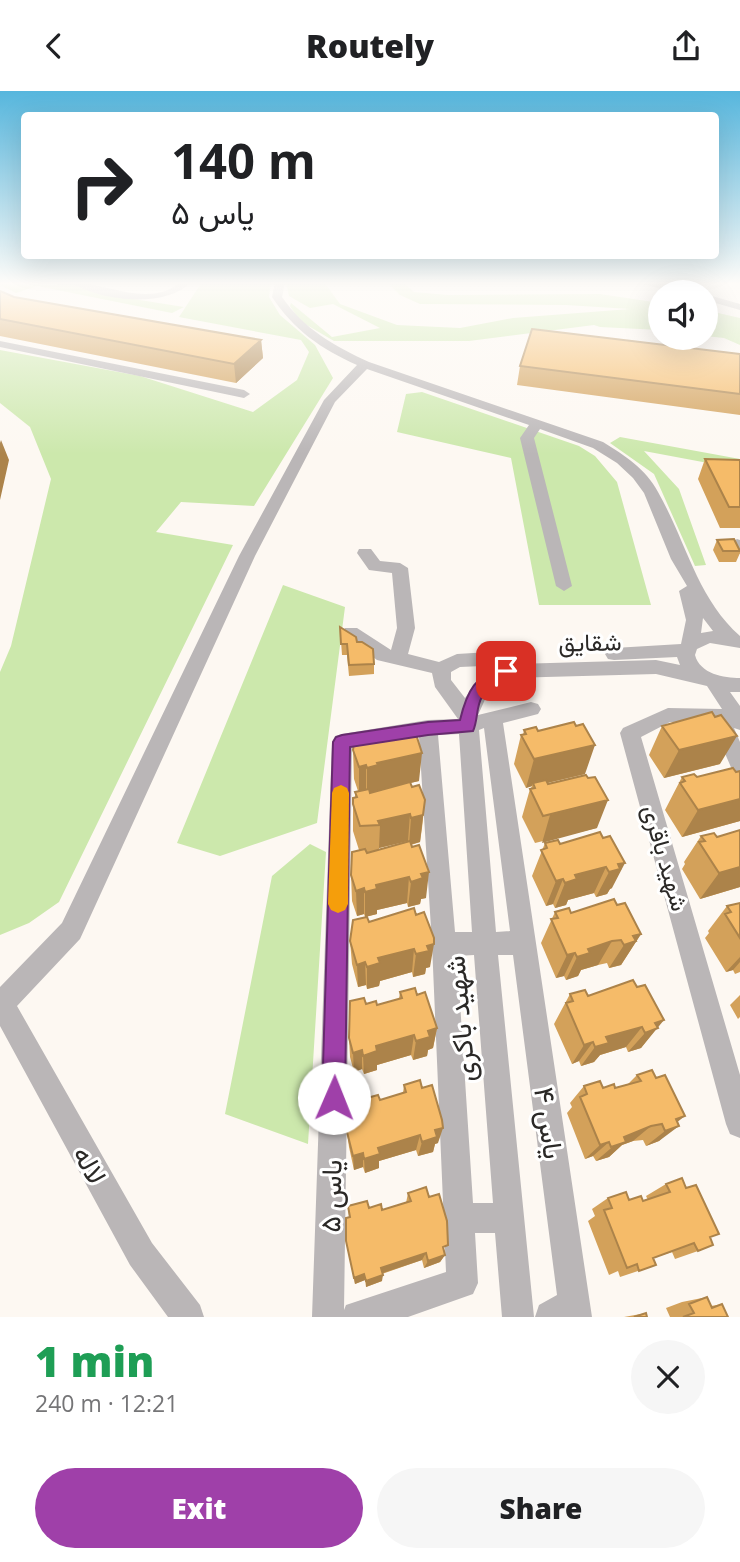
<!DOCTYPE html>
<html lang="en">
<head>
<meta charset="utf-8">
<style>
  body { margin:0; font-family:"Open Sans",Vazirmatn,sans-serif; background:#f6f6f6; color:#202124; height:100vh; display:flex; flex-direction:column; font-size:26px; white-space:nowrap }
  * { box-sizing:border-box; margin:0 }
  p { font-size:23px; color:#757577 }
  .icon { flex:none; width:38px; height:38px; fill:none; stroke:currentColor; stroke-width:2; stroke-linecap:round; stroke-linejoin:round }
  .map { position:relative; height:1226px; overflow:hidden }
  .panel { display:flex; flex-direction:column; background:#fff; flex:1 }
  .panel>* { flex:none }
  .top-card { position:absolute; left:21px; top:21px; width:698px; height:147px; border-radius:7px; box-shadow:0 7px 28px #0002; background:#fff; color:#202124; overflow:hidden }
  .tools { position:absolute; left:648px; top:189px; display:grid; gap:14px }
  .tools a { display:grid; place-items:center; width:70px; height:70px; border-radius:50%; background:#fff; box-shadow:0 7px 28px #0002; font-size:35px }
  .pin { position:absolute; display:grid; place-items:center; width:60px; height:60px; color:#fff; margin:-30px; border-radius:14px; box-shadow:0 4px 10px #0006 }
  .me { position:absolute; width:77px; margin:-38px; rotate:1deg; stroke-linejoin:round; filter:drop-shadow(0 0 5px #0008) }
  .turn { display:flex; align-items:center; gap:24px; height:147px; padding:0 35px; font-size:32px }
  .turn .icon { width:91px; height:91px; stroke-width:2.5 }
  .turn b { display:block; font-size:49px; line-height:60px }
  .round { display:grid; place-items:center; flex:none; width:74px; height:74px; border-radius:37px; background:#f6f6f6 }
  .overview { display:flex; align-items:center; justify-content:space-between; height:119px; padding:0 35px }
  h1 { font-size:42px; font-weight:800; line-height:52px; color:#1e9e55 }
  .primary-button { display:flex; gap:14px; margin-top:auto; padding:14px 35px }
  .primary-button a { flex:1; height:80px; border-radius:42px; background:#9f40a9; color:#fff; font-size:28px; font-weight:800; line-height:80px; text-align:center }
  .primary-button a+a { background:#f6f6f6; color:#202124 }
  header { display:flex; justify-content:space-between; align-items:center; height:91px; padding:0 35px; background:#fff; font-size:32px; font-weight:800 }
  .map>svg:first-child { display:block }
  .green { fill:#cce8ac }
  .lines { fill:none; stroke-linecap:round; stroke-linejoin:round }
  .minor { fill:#bab6b7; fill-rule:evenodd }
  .wall { fill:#d3a15a; fill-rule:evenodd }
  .shaded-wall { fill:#ac834a }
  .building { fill:#f5bb69; stroke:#ac834a; stroke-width:2 }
  .route { fill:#9f40a9; stroke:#672a6e; stroke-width:2 }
  .slow { fill:#f59e0b }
  .labels { text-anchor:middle; stroke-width:6; stroke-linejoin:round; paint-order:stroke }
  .street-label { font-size:24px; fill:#2b2927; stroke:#fff }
  .near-street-label { font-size:28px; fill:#2b2927; stroke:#fff }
</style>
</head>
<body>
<header><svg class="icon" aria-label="back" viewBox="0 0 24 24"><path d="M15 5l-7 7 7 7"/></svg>Routely<svg class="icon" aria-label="share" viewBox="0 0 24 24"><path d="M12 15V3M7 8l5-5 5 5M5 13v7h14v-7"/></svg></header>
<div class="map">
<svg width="740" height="1226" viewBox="0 0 740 1226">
  <rect width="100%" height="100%" fill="#fdf8f2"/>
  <path class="green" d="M0,191H65L102,203L184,216L172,222L37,195L16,202L0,194Z
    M202,191H271L269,206L280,224L315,254L333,287L254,415L181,411L156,441L233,454L59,811L29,832L0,844V581L11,555L51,388L30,336L0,312V259L140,285L253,321L297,289L309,261L301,249L179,226Z
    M286,191H324L340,213L397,234L460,237L513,227L630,218L566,214L420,213L400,204L387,191H403L414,201L448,204L600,203L660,212V239L600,236L594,234L469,250H334L300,230L290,215L291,212L332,246L380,237L333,213L310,217L289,205Z
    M705,219L740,227V254L724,247L705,245Z
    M422,301L579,355L595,365L617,391L651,514H539L511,367L397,341L406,303Z
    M620,346L740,368V378L644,360L679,398L706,474L695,475L654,383L610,352Z
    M283,494L345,516L317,732L220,765L177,752Z
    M310,753L326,761L308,1053L225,1023L272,785Z"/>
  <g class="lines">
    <path class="minor" d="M70,191C105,191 150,218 180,191H191C166,218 99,210 70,191Z
      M275,191H285L282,206C304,238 334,255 369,271L603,351C624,364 646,378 658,401C686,450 697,507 740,545V557L710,552L697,558L695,564C700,583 724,587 740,587V601H730L740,615V639L734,637L740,651V683L733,681L712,632L670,631L641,646L740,984V1047L730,1043L726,1033L620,642L623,637L668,617L722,618L707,595L656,583L509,587L488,602L478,624L531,611L538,613L541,618L538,623L503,632L592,1226H535L539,1214L557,1204L513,864H498L534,1226H502L495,1142H475L478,1192L473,1203L408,1226H312L332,651L335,645L342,643L428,629L458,628L435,596L432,582L377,569L345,545L342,541L345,537H357L391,559L397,537L392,482L369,479L357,462L359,458H371L380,470L400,472L408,477L415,537L408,563L439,571L457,563L524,559L530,561L533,566L530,571L515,573L656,569L680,574L677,566L614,569L608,568L605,563L608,558L614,557L681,553L686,529L679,500L687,495L671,468L644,402L633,387L617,372L593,357L540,338L534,347L572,495L564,500L556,495L520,347L529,334L367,278L335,311L255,465L80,848L17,915L152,1152L200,1214L204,1226H168L130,1174L0,935V896L62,832L239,465L324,309L357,274C321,258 294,239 272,206ZM703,527L713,540L701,542ZM505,574L479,587L465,607L451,589V581L460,576ZM484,637L510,840L496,841L479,639ZM459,643L472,841H455L438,644ZM419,646L432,853L446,1181L358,1210L346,1214L344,1219L352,657ZM474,864L493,1112H473L457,865Z
      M635,191H655L691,201H673Z
      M705,203L740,213V219L705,209Z
      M0,250L244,299L250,303L244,307L0,256Z
      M737,448L740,449V463L734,461L729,453Z"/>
  </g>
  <path class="wall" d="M0,200L14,206L261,249L263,267L236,292L0,245Z
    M740,263V324L517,294L520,275Z
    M705,368L740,369V437H720L698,388Z
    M717,449L740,458V462L736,471H719L713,459Z
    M340,536L357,551L374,573V583L349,585L347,564H342Z
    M662,635L720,673L664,687L649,664Z
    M524,639L538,640L585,683L547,692L597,737L535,752L522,726L530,698L531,697L532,695L526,697L514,673L521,644H523Z
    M369,646L419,690L410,692L412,696L425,709L422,737L420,751L411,754L426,807L421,808L420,813L408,816L407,812L377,819V823L365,826L364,823L357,825L352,810L351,784L359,759L353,740V707L355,706V701L358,700L354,688L353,659ZM408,750L379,759V757Z
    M740,680V730L682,746L665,719L682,686H697Z
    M740,739V796L700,808L682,778L685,773L684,771L701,745L717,746Z
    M600,741L612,797L610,798L607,803L596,806L594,802L568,809L566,814L555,817L553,813L546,815L532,785L545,752L560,753Z
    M740,812V881L735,883L733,879L726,881L705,847L709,842L708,840L727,815Z
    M617,814L641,843L621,874L609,877L607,872L598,874L581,879L578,885L566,889L564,885L556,887L541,852L555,821L571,822Z
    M414,817L430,876L426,877L425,883L413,886L412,881L380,890L379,895L367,898L366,894L358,896L352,873L350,850L369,831Z
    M400,901L417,904L437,937L433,957L428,959L427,965L413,969L411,964L377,974V979L364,983L362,978L354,981L350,966L349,947L366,913L377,914L399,908Z
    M570,903L588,905L657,936L641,957L628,961L626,956L600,964L594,971L581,975L579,970L572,973L554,933Z
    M740,904V926L738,928L730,914Z
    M637,984L678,1031L659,1050L646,1055L643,1049L633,1050L622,1054L609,1066L596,1070L593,1065L585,1068L567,1022L572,1016L570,1012L584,995L615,997L627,994Z
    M404,994L438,1052L435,1053L433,1061L418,1065L416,1059L379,1070V1077L365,1082L363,1076L354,1079L349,1056L347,1041L367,1007L380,1009L403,1002Z
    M666,1093L710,1146L698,1160L675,1168L672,1161L653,1167L656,1174L620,1186L618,1180L609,1184L588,1130L595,1125L592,1118L608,1107L643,1110L648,1109L646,1105Z
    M408,1102L444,1160L445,1164L440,1171L424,1177L422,1169L382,1183V1190L366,1196L365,1189L355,1193L346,1150L349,1126L348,1115L382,1119L406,1112Z
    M707,1206L711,1215L722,1213L728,1226H670L666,1217L682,1211Z
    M646,1222L647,1226H624Z"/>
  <path class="shaded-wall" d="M261,249L263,267L236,292L234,273Z
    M1,349L9,369L0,409V352Z
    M737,645L720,673L664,687L679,659Z
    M595,654L585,683L534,695L533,692L532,695L526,697L534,668Z
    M422,662L419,690L377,700L367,705V677L377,672Z
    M366,674V702L359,704V676Z
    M740,708V730L682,746L698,719Z
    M425,709L420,751L409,754L411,727Z
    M608,709L597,737L542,752L550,724Z
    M410,723L408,750L379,757L380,734L378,730Z
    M625,772L612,797L610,798L607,803L596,806L609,781L618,773Z
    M606,776L594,802L568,809L566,814L555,817L565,792L575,784Z
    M740,776V796L700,808L719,782Z
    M429,781L426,807L421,808L420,813L408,816L411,791L421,783Z
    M409,786L407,812L377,819V823L365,826V801L376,794Z
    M563,788L553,813L546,815L556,790Z
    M364,797V823L357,825L356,800Z
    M641,843L621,874L609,877L624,854L633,845Z
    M612,850L598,874L581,879L578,885L566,889L577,866L588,858Z
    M434,853L430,876L426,877L425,883L413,886L416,863L427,855Z
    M414,858L412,881L380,890L379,895L367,898V876L378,867Z
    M575,862L564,885L556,887L567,864Z
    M740,866V871L733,879L726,881Z
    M365,871L366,894L358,896L357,874Z
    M664,929L641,957L628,961L645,942L655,932Z
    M642,936L626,956L600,964L594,971L581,975L595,956L606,946Z
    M437,937L433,957L428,959L427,965L413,969L416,950L428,940Z
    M414,944L411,964L377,974V979L364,983L363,965L376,955Z
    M593,951L579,970L572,973L584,954Z
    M362,959V978L354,981L353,962Z
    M685,1025L667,1039L679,1035L659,1050L646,1055L665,1040L676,1028Z
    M651,1035L633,1050L622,1054L609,1066L596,1070L624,1046Z
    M443,1037L438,1052L435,1053L433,1061L418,1065L422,1051L435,1039Z
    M420,1044L416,1059L379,1070V1077L365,1082L364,1068L378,1057Z
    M609,1051L593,1065L585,1068L600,1054Z
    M363,1062V1076L354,1079L353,1065Z
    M426,1162L422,1169L380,1183L381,1177Z
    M445,1164L440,1171L424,1177L428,1170Z
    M364,1183L365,1189L355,1193L354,1187Z
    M383,1184L382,1190L366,1196V1190Z"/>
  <path class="building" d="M0,200L14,206L261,249L234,273L0,228Z
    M532,238L740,263V303L520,275Z
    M705,368L740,369V416H729Z
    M734,448L740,460H723L717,449Z
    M340,536L356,546L357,551H362L373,558L374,573L349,574L347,553H341Z
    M712,621L715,626L721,624L737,645L679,659L662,635Z
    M574,631L576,635L583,633L595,654L534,668L521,644L526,643L524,639L536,636L538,640Z
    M407,638L408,641L415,640L422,662L377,672L378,674L367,677L366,674L359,676L353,659L355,645L367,643L369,646Z
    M733,677L736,681L740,680V708L698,719L680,692L685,690L682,686L694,683L697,686Z
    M586,684L588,687L595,686L608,709L543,725L530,698L535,697L533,692L546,689L548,693Z
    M410,691L412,696L419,694L425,709L423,724L411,727L410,723L378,730L380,734L360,735L353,713V707L357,706L355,701L369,698L370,702Z
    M740,739V776L719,782L699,751L705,750L701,745L714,742L717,746Z
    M600,741L603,747L610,745L625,772L618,773L620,778L609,781L606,776L575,784L577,788L565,792L563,788L556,790L541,759L547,757L545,752L558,749L560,753Z
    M410,750L412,756L419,754L429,781L421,783L423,787L411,791L409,786L376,794L377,798L365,801L364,797L356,800L351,784L352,761L365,758L367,762Z
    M614,808L617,814L625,812L641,843L633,845L636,850L624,854L621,849L612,850L588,858L590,862L577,866L575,862L567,864L551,828L558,827L555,821L569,817L571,822Z
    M740,812V847L725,823L731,821L727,815Z
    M414,817L416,824L424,821L434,847V853L427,855L429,860L416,863L414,858L378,867L380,872L367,876L365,871L357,874L350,850L353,829L367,826L369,831Z
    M633,889L637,896L645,894L664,929L655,932L658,937L645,942L642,936L606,946L609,952L595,956L593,951L584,954L566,912L573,910L570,903L585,899L588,905Z
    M415,897L417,904L425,901L437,937L428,940L430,946L416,950L414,944L376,955L377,960L363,965L362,959L353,962L349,947L350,910L364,907L366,913L376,910L377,914L402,907L400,901Z
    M652,979L656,987L665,984L685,1025L676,1028L679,1035L665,1040L662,1033L651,1035L624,1046L626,1051L611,1056L609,1051L600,1054L580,1006L587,1003L584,995L600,990L603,997L614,993L615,997L641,990L637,984Z
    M420,989L422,997L432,994L442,1029L443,1037L435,1039L437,1046L422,1051L420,1044L378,1057L380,1063L364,1068L363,1062L353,1065L347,1041L348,1005L365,1001L367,1007L378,1004L380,1009L406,1001L404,994Z
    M682,1087L686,1097L696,1094L719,1143L710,1146L713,1154L698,1160L694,1152L653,1167L656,1174L639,1180L637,1173L627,1177L604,1119L612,1117L608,1107L626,1101L629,1109L641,1105L643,1110L670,1101L666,1093Z
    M426,1096L429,1106L439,1103L447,1130L448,1154L443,1156L445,1164L428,1170L426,1162L381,1177L383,1184L366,1190L364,1183L354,1187L346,1150V1127L350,1126L348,1115L367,1110L369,1117L381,1113L382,1119L411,1110L408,1102Z
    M707,1206L712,1217L722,1213L728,1226H683L694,1222L689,1213Z
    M646,1222L647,1226H634Z"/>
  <linearGradient id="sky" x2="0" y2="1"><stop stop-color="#56b6dd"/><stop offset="0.53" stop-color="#fefcf9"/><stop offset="1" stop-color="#fefcf9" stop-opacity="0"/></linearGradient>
  <rect width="740" height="363" fill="url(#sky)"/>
  <path class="route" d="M506,574L513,580C505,590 489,593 482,606C476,615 478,630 473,640L428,644L350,656L345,1007L342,1015L334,1019L325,1015L322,1007L333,651L336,646L342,644L428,631L460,629C467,600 475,584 506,574Z"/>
  <path class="slow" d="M341,694L347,697L349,702L348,813L345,819L338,822L331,819L328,813L332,702L334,697Z"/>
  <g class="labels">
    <g class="street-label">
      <text transform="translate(590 552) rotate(-1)" y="8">شقایق</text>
      <text transform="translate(665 767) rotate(74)" y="8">شهید باقری</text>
    </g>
    <g class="near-street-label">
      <text transform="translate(460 928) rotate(-95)" y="10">شهید باکری</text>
      <text transform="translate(549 1032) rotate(82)" y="10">یاس ۴</text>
      <text transform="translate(90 1074) rotate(61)" y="10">لاله</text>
      <text transform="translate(331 1105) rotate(-89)" y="10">یاس ۵</text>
    </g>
  </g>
</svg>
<div class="tools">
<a><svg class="icon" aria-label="sound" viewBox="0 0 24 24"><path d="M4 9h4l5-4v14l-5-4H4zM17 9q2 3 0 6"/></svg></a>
</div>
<div class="pin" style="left:506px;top:580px;background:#d93025"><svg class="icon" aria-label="arrive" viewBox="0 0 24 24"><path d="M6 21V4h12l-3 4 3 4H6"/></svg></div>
<svg class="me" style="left:334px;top:1007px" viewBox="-20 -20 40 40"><circle r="19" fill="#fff"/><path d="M0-13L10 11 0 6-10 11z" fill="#9f40a9"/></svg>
<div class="top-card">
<div class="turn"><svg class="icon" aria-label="right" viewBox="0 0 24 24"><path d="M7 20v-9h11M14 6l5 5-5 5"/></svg><div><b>140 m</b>یاس ۵</div></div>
</div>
</div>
<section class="panel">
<div class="overview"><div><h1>1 min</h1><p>240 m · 12:21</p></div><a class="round"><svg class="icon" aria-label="close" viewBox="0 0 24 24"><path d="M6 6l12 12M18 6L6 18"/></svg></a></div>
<div class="primary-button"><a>Exit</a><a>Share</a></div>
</section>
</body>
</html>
